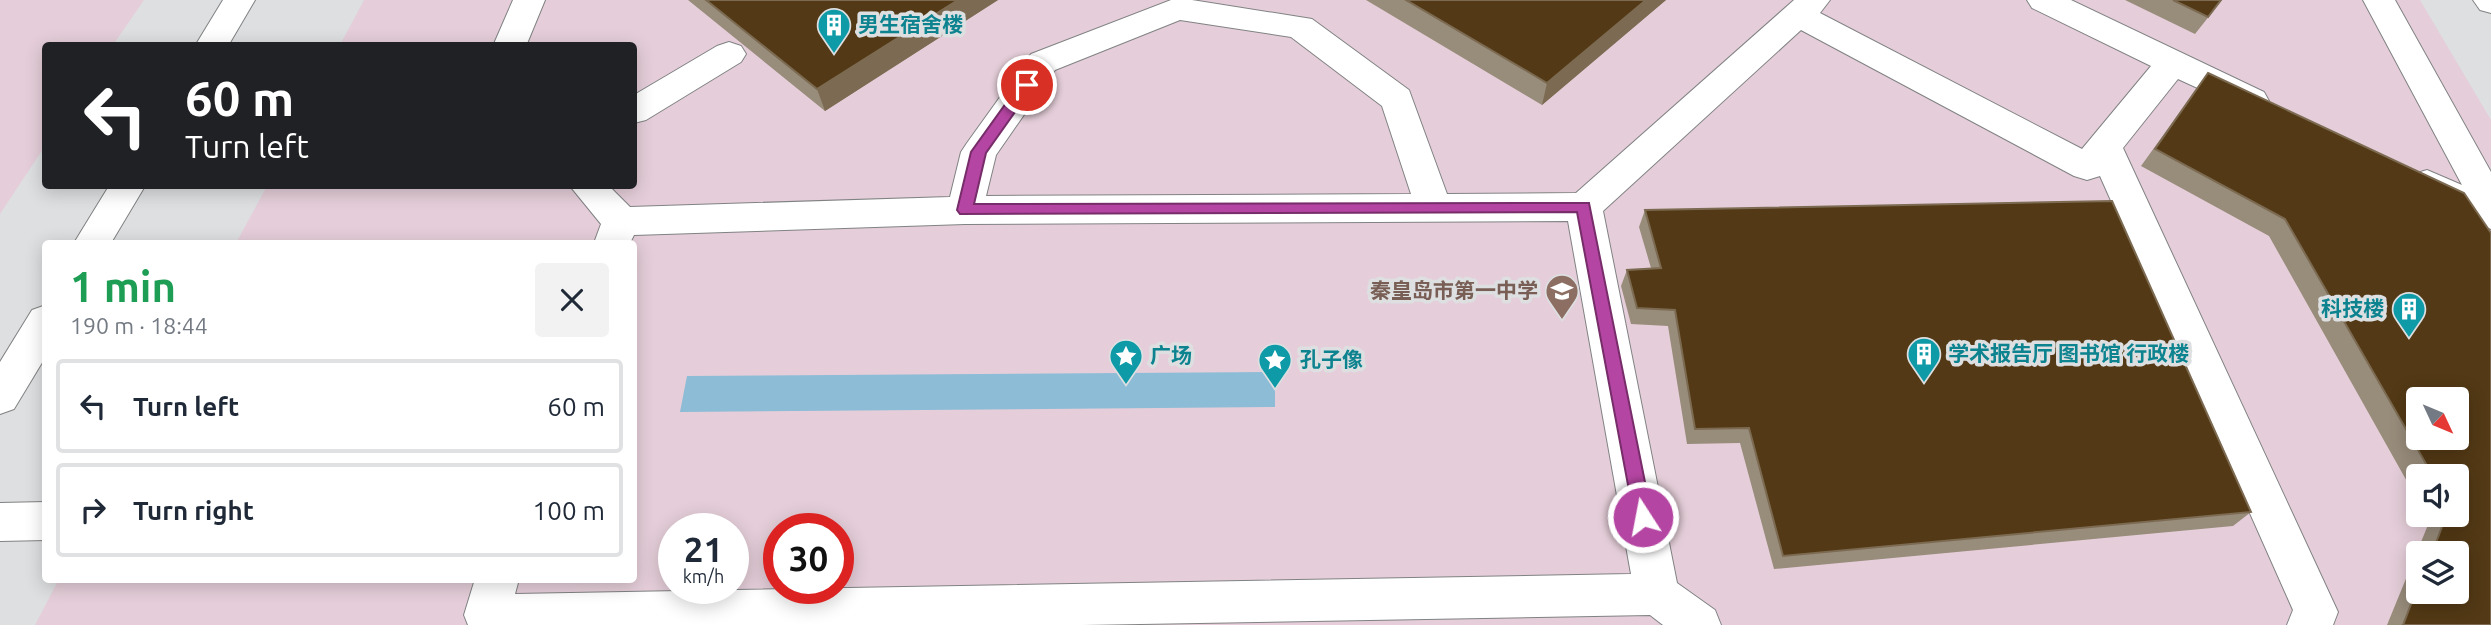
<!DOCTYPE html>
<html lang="en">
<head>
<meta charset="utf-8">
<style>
  body { margin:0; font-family:Ubuntu,"Noto Sans SC",sans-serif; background:#f2f2f3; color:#1f2937; height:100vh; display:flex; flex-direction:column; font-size:26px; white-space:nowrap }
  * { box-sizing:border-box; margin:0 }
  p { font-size:23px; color:#747a83 }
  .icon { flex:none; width:38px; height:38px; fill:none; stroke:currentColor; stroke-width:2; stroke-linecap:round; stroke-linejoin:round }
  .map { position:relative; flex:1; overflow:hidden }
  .side { position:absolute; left:42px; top:240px; width:595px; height:343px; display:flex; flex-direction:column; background:#fff; border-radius:7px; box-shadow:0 4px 18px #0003 }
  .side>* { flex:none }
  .hud { position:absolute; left:42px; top:42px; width:595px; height:147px; border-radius:7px; box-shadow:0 4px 18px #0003; background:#202124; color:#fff; overflow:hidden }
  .needle { width:46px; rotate:134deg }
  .controls { position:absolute; left:2406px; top:387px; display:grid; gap:14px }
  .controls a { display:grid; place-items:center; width:63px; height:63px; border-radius:7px; background:#fff; box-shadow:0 4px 18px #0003; font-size:35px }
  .speed { position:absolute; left:658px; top:513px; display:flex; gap:14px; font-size:35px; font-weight:700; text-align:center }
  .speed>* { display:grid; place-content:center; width:91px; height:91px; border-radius:50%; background:#fff; box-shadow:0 4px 18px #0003; line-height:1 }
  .speed small { font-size:18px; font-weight:400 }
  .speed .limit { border:10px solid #d22; background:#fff; color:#111 }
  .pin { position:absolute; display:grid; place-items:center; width:60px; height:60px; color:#fff; margin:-30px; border:4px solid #fff; border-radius:50%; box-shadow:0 2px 7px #0007 }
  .me { position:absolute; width:77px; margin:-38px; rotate:349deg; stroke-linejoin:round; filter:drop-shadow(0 0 5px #0008) }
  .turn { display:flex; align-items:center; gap:24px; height:147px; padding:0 28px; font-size:32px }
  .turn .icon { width:91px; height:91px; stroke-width:2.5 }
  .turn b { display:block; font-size:49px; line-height:60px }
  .round { display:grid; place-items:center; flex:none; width:74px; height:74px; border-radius:7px; background:#f2f2f3 }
  .headline { display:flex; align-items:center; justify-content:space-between; height:119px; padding:0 28px }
  h1 { font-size:42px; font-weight:700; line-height:52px; color:#1e9e55 }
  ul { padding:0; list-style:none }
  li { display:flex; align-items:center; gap:21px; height:94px; margin:0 14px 10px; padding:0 14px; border:4px solid #e0e1e3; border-radius:7px }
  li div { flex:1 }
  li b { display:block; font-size:26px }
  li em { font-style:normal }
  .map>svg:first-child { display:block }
  .education { fill:#e5ced9; fill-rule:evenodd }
  .water { fill:#8cbcd6 }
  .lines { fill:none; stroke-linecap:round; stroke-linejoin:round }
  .minor-casing { stroke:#808283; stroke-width:2 }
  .tertiary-casing { stroke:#808283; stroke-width:2 }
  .secondary-casing { stroke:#808283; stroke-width:2 }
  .minor { fill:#fff; fill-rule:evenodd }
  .tertiary { fill:#fff; fill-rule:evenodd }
  .secondary { fill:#fff; fill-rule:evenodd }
  .wall { fill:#988c7b; fill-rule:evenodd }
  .shaded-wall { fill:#7c6b52 }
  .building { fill:#533915; stroke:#7c6b52; stroke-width:2; fill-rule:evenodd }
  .route { fill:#b545a2; stroke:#762d69; stroke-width:2 }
  .labels { text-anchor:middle; stroke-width:7; stroke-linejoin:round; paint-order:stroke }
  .culture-label { font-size:21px; font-weight:bold; fill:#0d838f; stroke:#dddfe1; text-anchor:start }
  .education-label { font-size:21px; font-weight:bold; fill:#785e54; stroke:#dddfe1; text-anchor:end }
</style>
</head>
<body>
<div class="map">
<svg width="2491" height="625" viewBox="0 0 2491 625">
  <rect width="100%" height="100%" fill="#dddfe1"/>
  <path class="education" d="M0,0H144L113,45L46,46L45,146L0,214Z
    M364,0H2420L2491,120V625H35L59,579H634V243H236L267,186H634V46L340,45ZM2418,399H2457V438H2418ZM2418,476H2457V514H2418ZM674,528H733V588H674ZM779,528H838V588H779ZM2418,553H2457V592H2418Z"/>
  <path class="water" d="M1275,372V407L680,412L687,376Z"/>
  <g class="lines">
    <defs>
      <path id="minor" d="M513,0H545L526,46H493Z
        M1171,0H1192L1312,19L1409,90L1447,194L1576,193L1794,0H1830L1820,13L2082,149L2151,66L2032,8L2027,0H2071L2264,92L2269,101L2264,110L2252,113L2178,79L2123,148L2338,612L2333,625H2287L2293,610L2100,176L2087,180L2074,176L1801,30L1603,211L1677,583L1715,610L1721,625H1663L1650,615L1083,625H468L464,615L475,579H519L515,594L1631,574L1568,221L965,224L634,235L630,243H594L601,224L570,186H609L630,207L950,197L961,152L967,143L1031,54ZM1180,20L1291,37L1382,106L1411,194L986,196L996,155L1055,70Z
        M2363,0H2395L2491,172V229L2414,194L2409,184L2414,174L2427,170L2462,185Z
        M729,42L741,46L746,54L741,62L646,120L634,123V95L717,46Z
        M46,502V540L0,541V503Z"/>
      <path id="tertiary" d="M2473,0H2491V13L2480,10Z"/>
      <path id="secondary" d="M223,0H255L228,46H195Z
        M109,186H145L111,243H74Z
        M46,305V356L14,409L0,414V362L32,310Z"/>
    </defs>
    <use href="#minor" class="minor-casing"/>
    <use href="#tertiary" class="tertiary-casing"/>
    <use href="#secondary" class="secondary-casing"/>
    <use href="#minor" class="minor"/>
    <use href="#tertiary" class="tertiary"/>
    <use href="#secondary" class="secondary"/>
  </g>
  <path class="wall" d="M688,0H998L825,111Z
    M1366,0H1666L1542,105Z
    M2125,0H2222L2195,34Z
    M2208,73L2464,193L2491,625H2387L2430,520L2426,514H2457V476H2418V501L2269,236L2141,166ZM2418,553H2457L2418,592Z
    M1645,210L2251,512L2233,526L1774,569L1740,443L1687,444L1668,326L1631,324L1621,286L1627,270L1651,268L1639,227Z"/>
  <path class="shaded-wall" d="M958,0H998L825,111L817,89Z
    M1646,0H1666L1542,105L1547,83Z"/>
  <path class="building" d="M706,0H958L817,89Z
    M1406,0H1646L1547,83Z
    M2173,0H2221L2208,17Z
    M2208,73L2464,193L2491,233V625H2403L2418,586V592H2457V553H2432L2447,514H2457V476H2433L2285,219L2155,149ZM2418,399H2457V438H2418Z
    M2112,201L2251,512L1783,556L1749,428L1695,429L1675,310L1637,308L1627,270L1661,268L1645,210Z"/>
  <path class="route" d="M1027,80L1034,85L986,153L974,204L1589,203L1652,517L1649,522L1643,524L1636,522L1634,517L1577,212L960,214L957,210L971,152L1022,81Z"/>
  <defs>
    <symbol id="building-pin" viewBox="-11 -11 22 30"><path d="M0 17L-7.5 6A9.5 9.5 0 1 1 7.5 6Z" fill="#0f9aa8" stroke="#dddfe1"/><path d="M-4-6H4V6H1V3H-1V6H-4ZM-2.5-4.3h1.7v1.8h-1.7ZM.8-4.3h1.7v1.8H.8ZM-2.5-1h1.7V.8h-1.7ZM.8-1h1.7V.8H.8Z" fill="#fff"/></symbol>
    <symbol id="school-pin" viewBox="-11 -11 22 30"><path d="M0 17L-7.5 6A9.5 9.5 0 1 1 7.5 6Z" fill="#8d6e63" stroke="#dddfe1"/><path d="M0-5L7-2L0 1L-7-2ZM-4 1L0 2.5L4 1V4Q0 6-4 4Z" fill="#fff"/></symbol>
    <symbol id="sight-pin" viewBox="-11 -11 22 30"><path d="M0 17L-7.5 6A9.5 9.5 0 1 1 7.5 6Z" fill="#0f9aa8" stroke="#dddfe1"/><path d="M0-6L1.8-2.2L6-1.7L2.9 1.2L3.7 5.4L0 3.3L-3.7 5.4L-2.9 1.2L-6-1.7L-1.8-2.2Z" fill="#fff"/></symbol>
  </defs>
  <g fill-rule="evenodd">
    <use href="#building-pin" x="815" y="6" width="38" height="52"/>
    <use href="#school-pin" x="1543" y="272" width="38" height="52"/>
    <use href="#building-pin" x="2390" y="290" width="38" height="52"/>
    <use href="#building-pin" x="1905" y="335" width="38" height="52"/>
    <use href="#sight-pin" x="1107" y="337" width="38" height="52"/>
    <use href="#sight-pin" x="1256" y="341" width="38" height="52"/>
  </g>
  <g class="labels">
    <g class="culture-label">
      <text x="858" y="32">男生宿舍楼</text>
      <text x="2384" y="316" text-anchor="end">科技楼</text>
      <text x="1948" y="361">学术报告厅 图书馆 行政楼</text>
      <text x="1150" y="363">广场</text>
      <text x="1300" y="367">孔子像</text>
    </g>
    <g class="education-label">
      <text x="1538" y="298">秦皇岛市第一中学</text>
    </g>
  </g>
</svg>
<div class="controls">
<a><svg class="needle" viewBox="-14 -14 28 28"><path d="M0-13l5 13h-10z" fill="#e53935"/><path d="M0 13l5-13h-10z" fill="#747a83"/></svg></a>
<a><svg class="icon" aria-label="sound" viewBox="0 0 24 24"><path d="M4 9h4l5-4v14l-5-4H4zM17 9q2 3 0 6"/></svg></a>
<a><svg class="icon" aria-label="layers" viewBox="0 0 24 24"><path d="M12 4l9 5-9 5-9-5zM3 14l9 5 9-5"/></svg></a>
</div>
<div class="speed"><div>21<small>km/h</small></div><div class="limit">30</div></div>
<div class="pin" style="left:1027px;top:85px;background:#d93025"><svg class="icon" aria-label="arrive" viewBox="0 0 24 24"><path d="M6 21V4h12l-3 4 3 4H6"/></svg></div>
<svg class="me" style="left:1643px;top:517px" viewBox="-20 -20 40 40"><circle r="17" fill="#b545a2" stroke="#fff" stroke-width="3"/><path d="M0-11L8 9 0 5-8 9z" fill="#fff"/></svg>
<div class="hud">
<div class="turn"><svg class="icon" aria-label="left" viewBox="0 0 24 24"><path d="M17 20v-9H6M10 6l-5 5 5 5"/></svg><div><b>60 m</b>Turn left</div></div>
</div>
<section class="side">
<div class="headline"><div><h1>1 min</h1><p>190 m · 18:44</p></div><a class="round"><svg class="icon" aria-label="close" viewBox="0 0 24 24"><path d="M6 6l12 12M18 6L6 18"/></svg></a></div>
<ul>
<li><svg class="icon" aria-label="left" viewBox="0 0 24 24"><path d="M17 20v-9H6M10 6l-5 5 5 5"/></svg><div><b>Turn left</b></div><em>60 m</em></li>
<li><svg class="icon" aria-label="right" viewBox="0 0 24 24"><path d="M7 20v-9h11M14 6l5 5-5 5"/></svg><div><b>Turn right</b></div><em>100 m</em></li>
</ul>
</section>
</div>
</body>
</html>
